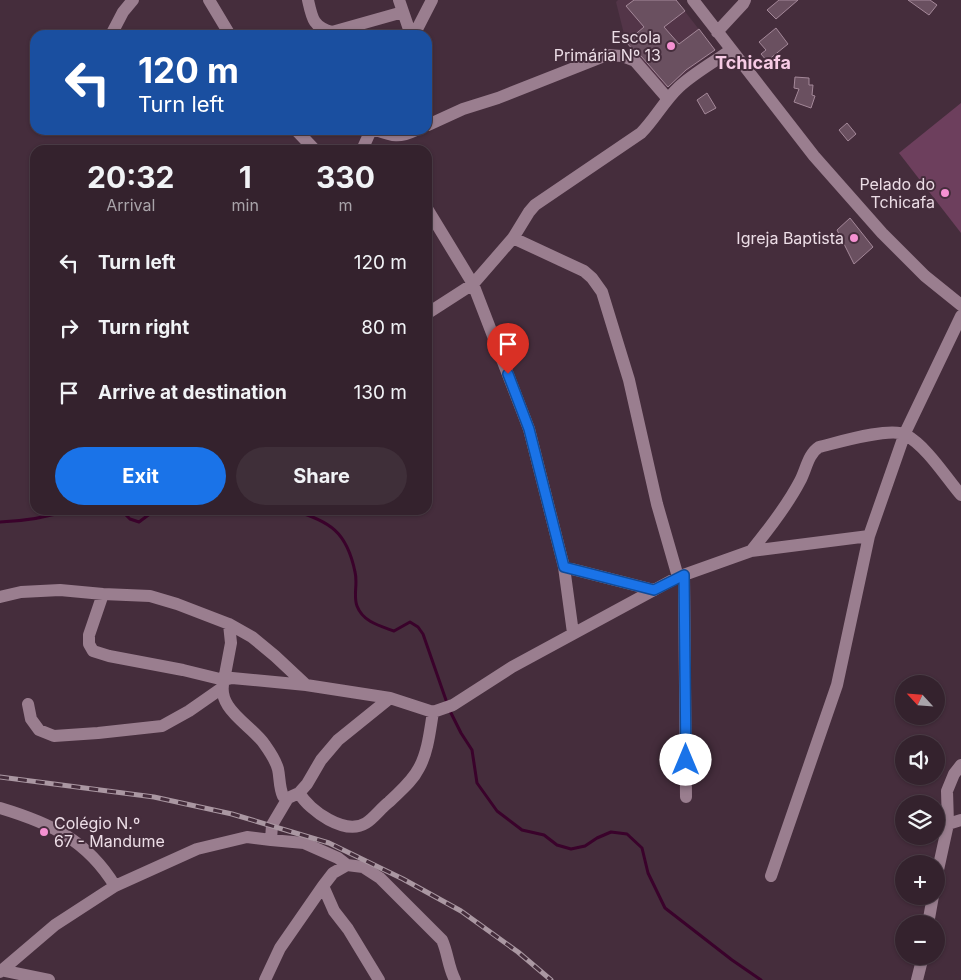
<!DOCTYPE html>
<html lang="en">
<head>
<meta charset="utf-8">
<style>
  body { margin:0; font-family:Inter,sans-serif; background:#3f2f39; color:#f1f3f6; height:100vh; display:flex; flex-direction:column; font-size:19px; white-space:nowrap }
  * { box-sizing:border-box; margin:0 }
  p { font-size:16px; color:#a9a4aa }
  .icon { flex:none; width:28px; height:28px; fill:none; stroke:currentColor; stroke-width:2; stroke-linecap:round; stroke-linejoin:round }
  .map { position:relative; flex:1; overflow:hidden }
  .side { position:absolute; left:30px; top:145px; width:402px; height:370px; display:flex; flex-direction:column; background:#34222d; border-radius:15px; box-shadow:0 1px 4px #0004,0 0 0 1px #4e3f49 }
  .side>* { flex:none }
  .guide { position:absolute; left:30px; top:30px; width:402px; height:105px; border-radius:15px; box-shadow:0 1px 4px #0004,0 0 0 1px #4e3f49; background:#1a4fa0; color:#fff; overflow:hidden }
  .needle { width:32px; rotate:296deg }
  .tools { position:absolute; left:895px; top:675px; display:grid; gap:10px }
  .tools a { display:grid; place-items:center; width:50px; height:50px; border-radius:50%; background:#34222d; box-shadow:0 1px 4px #0004,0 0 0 1px #4e3f49; font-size:25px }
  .pin { position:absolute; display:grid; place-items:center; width:42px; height:42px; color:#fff; margin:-51px -21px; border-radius:50% 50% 50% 0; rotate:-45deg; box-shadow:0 0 5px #0007 }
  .pin .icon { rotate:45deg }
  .me { position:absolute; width:55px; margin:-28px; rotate:0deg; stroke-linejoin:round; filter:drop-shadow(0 0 4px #0008) }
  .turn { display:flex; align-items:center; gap:18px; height:105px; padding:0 25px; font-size:22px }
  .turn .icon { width:65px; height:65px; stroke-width:2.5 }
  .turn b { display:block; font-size:35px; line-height:42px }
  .eta { display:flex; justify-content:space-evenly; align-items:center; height:85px; text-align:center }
  .eta b { font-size:30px; font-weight:700; line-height:35px }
  .primary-button { display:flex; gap:10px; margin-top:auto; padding:10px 25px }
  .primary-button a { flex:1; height:58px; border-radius:30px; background:#1a73e8; color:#fff; font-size:20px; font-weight:700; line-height:58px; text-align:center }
  .primary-button a+a { background:#3f2f39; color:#f1f3f6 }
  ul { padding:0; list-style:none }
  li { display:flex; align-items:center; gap:15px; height:65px; padding:0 25px }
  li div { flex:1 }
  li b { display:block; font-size:19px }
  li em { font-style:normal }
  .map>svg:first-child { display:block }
  .built { fill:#533548 }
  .green { fill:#6d3f5d }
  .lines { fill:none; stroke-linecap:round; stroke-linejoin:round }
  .stream { stroke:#3a022b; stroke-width:3 }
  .building { fill:#6a5060; stroke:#a48899 }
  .minor { stroke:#9a7e8f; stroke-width:12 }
  .rail-casing { stroke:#aa97a2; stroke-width:5 }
  .rail { stroke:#452d3c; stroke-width:3; stroke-dasharray:9; stroke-linecap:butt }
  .route-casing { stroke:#114b97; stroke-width:12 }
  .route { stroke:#1a73e8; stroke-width:9 }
  .poi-dot { fill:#f591d2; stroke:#452d3c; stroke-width:2 }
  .labels { text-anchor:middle; stroke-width:4; stroke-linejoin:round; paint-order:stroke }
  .poi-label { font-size:16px; fill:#ecdde6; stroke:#452d3c; text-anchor:end }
  .neighbourhood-label { font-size:18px; font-weight:bold; fill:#f7cbe5; stroke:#452d3c }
</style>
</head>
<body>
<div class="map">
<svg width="961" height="980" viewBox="0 0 961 980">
  <rect width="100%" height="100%" fill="#452d3c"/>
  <path class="built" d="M618,0H676L715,50L665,89L626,42L616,2Z"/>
  <path class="green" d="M961,103V233L899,153Z"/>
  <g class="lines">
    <path class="stream" d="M121,510L130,519L139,522L155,510
      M292,510C330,521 347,532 355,572C358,583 353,596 357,606C363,622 380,626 394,631L410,622L418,627L423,634L447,703
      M0,522C24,521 46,518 68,510
      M449,709L461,733L472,750L477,783L497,811L522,830L544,835L557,845L571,849L585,846L597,838L611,832L627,834L642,848L648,873L665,908L732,960L761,980"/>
  </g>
  <path class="building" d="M634,0H676L685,11L664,27L679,44L699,29L715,50L686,70L668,87L641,56L635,52L626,42L644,27L626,6Z
    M779,0H798L776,19L767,10Z
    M908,0H930L937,5L929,15Z
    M776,28L788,44L767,61L761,54L766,50L759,42Z
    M795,77L809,78V85H813L812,95L815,96L811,108L794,102L799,89L794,88Z
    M707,93L716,108L705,114L697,100Z
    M847,123L856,134L848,141L839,130Z
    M850,218L873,247L854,264L837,230Z"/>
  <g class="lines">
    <path class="minor" d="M209,0L230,35
      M308,0C312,18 313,27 332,32L403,12
      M399,0L411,35
      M693,0L814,156L882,233L925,276L961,305
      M717,32L743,4L745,0
      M111,35L123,12L133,0
      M414,35L432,0
      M428,125L463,109L498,98L607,55L622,56L635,61L668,99
      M296,130L315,150
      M376,130C393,136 399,138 416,130
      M362,150L371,130
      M428,210L473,284L529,429L564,567L573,633
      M513,238L529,212L535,205L641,133C655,119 664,101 679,87C694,73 714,62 731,50
      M428,313L473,284L513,238L584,271L592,278L602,292L629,380L657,504L678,577
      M751,551C769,529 787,506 800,481C806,470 808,454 819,447C836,443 891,426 906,435C927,447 945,476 961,495
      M564,567L654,590
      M684,575L686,797
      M103,594L89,635V644L93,651L109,656L183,670L224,680L231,643L229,624
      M0,597L21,592L60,590L103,594L150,596L177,604L229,624L252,637L275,656L306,685
      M390,698L338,740L321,760L307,784L299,793L288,798L283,796C279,787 280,778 278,769C276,762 270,752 265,745C252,725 215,709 224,680L232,678L306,685L390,698L433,712L453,705L512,667L678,577L751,551L869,536
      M28,704L31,719L39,730L54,736L98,733L162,726L189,711L222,688
      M299,793C310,811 345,836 366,823C374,818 381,808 389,802C400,791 412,782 419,768C428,752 430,730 433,712
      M0,808C50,823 87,840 115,886
      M948,824L961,820
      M271,840L304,843L338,858L347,865L363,867L380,878L442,940C448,953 448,967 455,980
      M771,876L837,685L869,536L905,433L961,316
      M936,879L948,824L947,791L954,774L961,765
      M323,886L334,911L348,929L379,980
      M928,924L933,896
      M0,970L49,980
      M0,972L55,925L115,886L197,849L247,837L271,840L272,825L288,798
      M265,980L280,948L323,886L333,873L347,865
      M917,980L923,956"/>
    <defs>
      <path id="rail" d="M0,777L154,797L232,814L329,843L403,879L461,911L518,952L551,980"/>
    </defs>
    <use href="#rail" class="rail-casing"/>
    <use href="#rail" class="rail"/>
  </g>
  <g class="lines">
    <defs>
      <path id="route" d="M508,374L529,429L564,567L654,590L684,575L686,760"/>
    </defs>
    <use href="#route" class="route-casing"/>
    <use href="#route" class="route"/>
  </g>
  <g class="poi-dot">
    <circle cx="671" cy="46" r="5"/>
    <circle cx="945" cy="193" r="5"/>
    <circle cx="854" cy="238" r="5"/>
    <circle cx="44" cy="832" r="5"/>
  </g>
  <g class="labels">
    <g class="poi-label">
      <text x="661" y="43">Escola<tspan x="661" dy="18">Primária Nº 13</tspan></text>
      <text x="935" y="190">Pelado do<tspan x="935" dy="18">Tchicafa</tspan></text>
      <text x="844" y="244">Igreja Baptista</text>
      <text x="54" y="829" text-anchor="start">Colégio N.º<tspan x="54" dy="18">67 - Mandume</tspan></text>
    </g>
    <g class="neighbourhood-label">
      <text x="753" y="69">Tchicafa</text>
    </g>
  </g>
</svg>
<div class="tools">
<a><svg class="needle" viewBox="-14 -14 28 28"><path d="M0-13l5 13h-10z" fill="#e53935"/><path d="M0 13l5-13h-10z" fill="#a9a4aa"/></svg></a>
<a><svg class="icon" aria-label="sound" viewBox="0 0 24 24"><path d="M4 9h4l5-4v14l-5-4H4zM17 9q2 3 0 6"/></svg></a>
<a><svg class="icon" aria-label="layers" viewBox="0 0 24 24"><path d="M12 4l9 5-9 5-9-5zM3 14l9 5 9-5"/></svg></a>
<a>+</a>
<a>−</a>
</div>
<div class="pin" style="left:508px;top:374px;background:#d93025"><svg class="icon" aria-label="arrive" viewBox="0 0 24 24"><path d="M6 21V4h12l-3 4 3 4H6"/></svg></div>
<svg class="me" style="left:686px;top:760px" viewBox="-20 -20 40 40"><circle r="19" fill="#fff"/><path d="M0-13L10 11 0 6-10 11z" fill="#1a73e8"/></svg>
<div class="guide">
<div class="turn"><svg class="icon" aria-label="left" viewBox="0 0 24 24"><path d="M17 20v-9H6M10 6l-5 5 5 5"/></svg><div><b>120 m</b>Turn left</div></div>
</div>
<section class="side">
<div class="eta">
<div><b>20:32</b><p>Arrival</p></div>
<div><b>1</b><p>min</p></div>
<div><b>330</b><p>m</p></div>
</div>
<ul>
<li><svg class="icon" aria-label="left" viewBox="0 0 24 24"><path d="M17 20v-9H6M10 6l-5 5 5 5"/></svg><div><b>Turn left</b></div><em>120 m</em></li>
<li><svg class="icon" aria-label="right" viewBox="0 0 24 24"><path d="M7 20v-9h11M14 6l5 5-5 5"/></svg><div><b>Turn right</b></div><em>80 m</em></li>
<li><svg class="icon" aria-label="arrive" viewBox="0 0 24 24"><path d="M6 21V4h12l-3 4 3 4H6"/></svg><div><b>Arrive at destination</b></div><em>130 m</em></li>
</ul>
<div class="primary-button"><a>Exit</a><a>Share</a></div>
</section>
</div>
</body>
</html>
